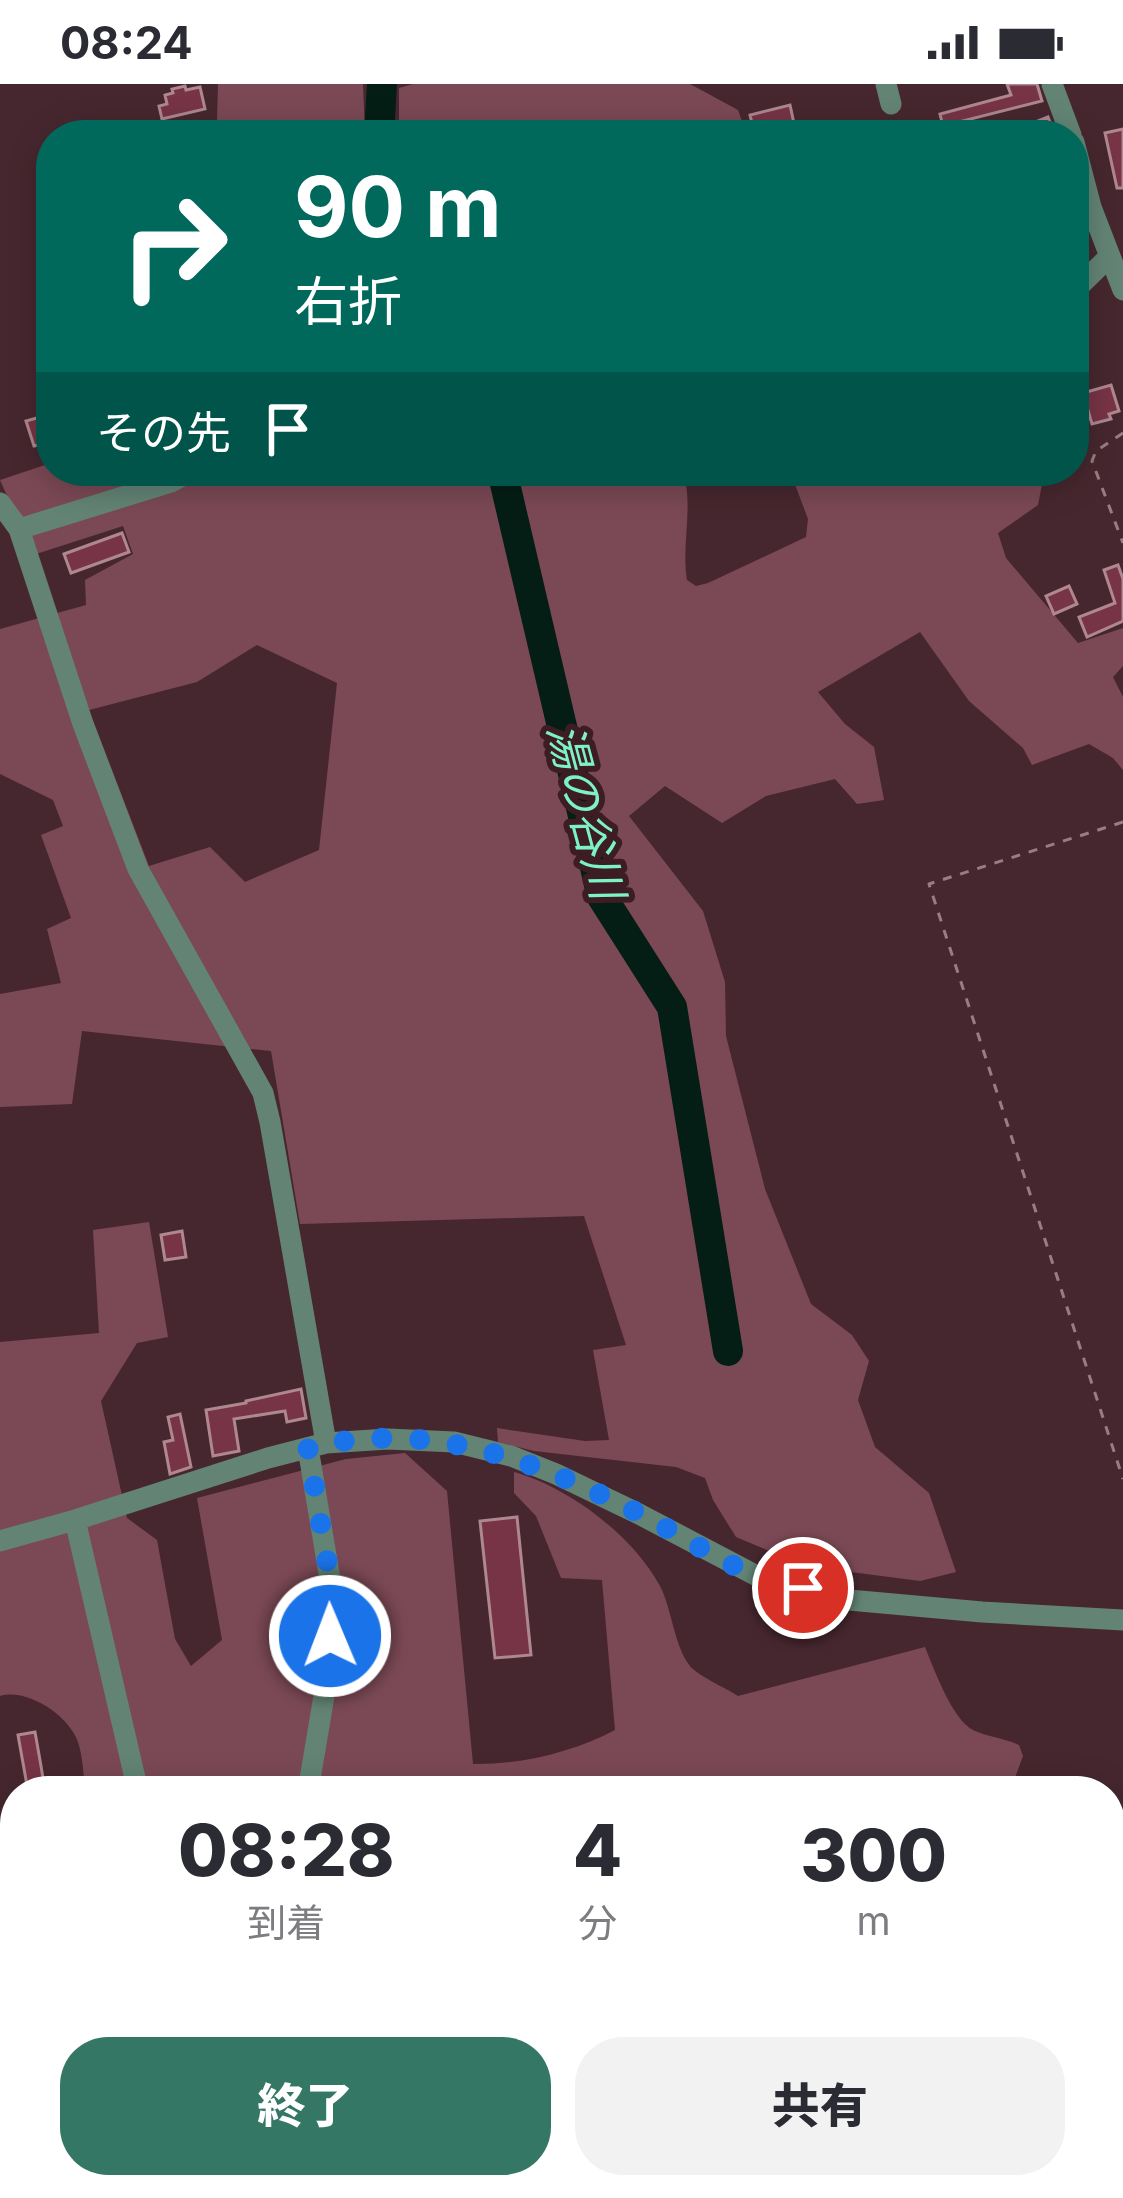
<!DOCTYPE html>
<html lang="ja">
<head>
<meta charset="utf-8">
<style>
  body { margin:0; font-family:Inter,"Noto Sans JP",sans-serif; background:#f2f2f3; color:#2b2b33; height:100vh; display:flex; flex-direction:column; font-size:45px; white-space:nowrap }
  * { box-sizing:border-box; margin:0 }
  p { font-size:39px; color:#7c7c81 }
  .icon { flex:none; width:66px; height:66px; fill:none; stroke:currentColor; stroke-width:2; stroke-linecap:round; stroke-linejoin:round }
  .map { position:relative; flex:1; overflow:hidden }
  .sheet { position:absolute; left:0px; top:1692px; width:1125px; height:423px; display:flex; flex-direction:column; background:#fff; border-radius:48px 48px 0 0; box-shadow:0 6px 30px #0003 }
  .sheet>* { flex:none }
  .guide { position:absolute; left:36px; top:36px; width:1053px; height:366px; border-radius:48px; box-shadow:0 6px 30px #0003; background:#00695c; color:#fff; overflow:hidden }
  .pin { position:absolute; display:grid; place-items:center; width:102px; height:102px; color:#fff; margin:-51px; border:6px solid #fff; border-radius:50%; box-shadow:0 3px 12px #0007 }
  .me { position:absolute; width:132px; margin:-66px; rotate:359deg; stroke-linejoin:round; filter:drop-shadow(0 0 9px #0008) }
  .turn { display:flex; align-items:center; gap:42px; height:252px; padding:0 60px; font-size:54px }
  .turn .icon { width:156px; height:156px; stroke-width:2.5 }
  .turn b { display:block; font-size:84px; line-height:102px }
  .then { display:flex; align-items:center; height:114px; padding:0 60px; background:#0003; gap:24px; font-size:45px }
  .eta { display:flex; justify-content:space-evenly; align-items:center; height:204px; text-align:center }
  .eta b { font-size:72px; font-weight:800; line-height:84px }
  .primary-button { display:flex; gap:24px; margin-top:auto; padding:24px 60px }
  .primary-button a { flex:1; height:138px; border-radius:48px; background:#347765; color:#fff; font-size:48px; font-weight:800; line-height:138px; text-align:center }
  .primary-button a+a { background:#f2f2f3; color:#2b2b33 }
  .status { display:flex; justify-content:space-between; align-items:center; height:84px; padding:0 60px; background:#fff; direction:ltr }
  .status svg { height:33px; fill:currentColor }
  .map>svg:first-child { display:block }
  .green { fill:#7b4955; fill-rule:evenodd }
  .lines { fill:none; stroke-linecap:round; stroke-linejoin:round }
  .river { stroke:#041e15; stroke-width:30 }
  .building { fill:#773446; stroke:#ae878f; stroke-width:3 }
  .path { stroke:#987d83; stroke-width:3; stroke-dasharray:9 9; stroke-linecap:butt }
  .minor { stroke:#638475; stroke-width:21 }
  .route { stroke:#1a73e8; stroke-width:21; stroke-dasharray:0 37.8 }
  .labels { text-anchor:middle; stroke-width:12; stroke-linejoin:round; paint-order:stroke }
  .water-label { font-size:45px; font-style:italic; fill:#7cf2c5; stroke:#3c1d25 }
</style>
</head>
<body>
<div class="status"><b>08:24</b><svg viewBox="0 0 49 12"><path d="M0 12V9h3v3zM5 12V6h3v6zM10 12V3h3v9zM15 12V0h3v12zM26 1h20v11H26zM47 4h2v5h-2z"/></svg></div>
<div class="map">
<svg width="1123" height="2114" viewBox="0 0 1123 2114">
  <rect width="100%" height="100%" fill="#47272f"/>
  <path class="green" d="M218,0H363L365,51H79L217,37Z
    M413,0H690L738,26L747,51H399V4Z
    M51,379V387H683C694,423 681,460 687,496L696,502L708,499L806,453L808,435L790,387H1036L1043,395L1038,421L998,449L1006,474L1078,559L1123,544V582L1113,593L1123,613V686L1113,674L1089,660L1032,681L1023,664L969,617L920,548L818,608L845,640L874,663L884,716L857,720L835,695L766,712L722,739L665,702L629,732L703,827L725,898L726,952L765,1105L811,1220L852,1251L869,1277L858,1316L875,1363L929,1409L956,1488L920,1497L805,1482L736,1453L713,1416L705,1394L676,1383L534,1367L498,1358L497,1344L585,1357L609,1356L593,1266L626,1261L584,1132L300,1140L271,967L82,947L72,1020L0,1023V910L61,899L47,845L71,834L41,751L63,742L53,716L0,690V545L86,521L85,496L133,470L123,442L33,471L0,396ZM257,561L337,599L319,766L245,798L210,763L149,782L89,626L197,598Z
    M149,1138L168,1253L137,1259L101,1317L127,1434L157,1456L175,1555L191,1582L222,1556L197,1414L346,1375L405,1369L447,1407L473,1680C520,1681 574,1668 615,1646L602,1496L561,1494L536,1432L514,1409V1388C570,1404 632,1451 660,1502C672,1525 674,1562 690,1582C698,1592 726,1604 738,1612L925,1563C934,1585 952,1635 973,1646C987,1653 1004,1654 1019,1661L1023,1672L1010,1707H86C83,1691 83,1673 78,1658C69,1632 28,1604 0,1612V1258L99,1249L93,1146Z
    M1110,1892L1123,1907V2114H985L981,2100H1110Z"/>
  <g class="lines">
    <path class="river" d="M379,51L382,0
      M502,387L602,813L672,923L728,1267"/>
  </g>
  <path class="building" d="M1007,0H1037L1042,17L943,42L940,30L1011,11Z
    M185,2L186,6L200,3L205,25L162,35L159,22L167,20L165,11L173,9L172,5Z
    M790,21L795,44L755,51L750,31Z
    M1048,33L1055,51H1005V50Z
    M1123,45V104H1117L1105,49Z
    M1111,301L1119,327L1109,330L1111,335L1092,340L1083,309Z
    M51,330V358L34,362L26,337Z
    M122,449L129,468L71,489L64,470Z
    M1118,481L1123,495V537L1087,553L1079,533L1115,519L1104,486Z
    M1069,502L1077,520L1054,530L1046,512Z
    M182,1147L186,1173L165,1176L161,1151Z
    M301,1305L306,1334L287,1338L285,1327L234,1335L239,1367L213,1372L206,1326L246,1319V1317Z
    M180,1330L191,1383L170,1390L164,1358L173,1356L168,1333Z
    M517,1433L531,1571L495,1574L480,1437Z
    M35,1648L41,1682L45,1707H28L18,1651Z"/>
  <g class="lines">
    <path class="path" d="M1123,349L1096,367L1092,377L1123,459
      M1123,738L929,800L1123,1395
      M1110,1880L1123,1895
      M819,2100L823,2114"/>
    <path class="minor" d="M886,0L891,20
      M1052,0L1071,51
      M1074,58L1091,123L1123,206
      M1074,207L1110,172
      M0,419L19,445L83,640L138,785L263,1009L270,1038L326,1359
      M19,445L171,398L191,387
      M308,1364L331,1501L325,1606L308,1707
      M75,1436L138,1707
      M0,1457L75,1436L268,1374L326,1359L388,1355L454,1358L511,1372L556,1390L639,1430L757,1492L849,1516L982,1528L1123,1536
      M221,2100L222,2114
      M343,2100L350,2114
      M407,2100L421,2104L525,2114"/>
  </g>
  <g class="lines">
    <path class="route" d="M330,1552L331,1501L308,1364C429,1334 537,1377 644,1432C681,1451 720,1478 758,1492C772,1497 788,1500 803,1504"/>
  </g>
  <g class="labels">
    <g class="water-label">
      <text transform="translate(586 727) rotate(75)" y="16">湯の谷川</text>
    </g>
  </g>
</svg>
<div class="pin" style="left:803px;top:1504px;background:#d93025"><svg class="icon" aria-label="arrive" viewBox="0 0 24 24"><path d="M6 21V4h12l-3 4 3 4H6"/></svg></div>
<svg class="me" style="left:330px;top:1552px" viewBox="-20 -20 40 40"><circle r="17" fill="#1a73e8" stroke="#fff" stroke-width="3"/><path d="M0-11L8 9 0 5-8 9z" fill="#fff"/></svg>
<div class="guide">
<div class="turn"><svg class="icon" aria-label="right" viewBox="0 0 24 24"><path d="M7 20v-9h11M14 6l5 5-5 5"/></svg><div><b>90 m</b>右折</div></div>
<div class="then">その先<svg class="icon" aria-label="arrive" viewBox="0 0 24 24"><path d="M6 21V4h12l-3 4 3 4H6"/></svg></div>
</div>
<section class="sheet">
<div class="eta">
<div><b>08:28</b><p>到着</p></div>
<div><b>4</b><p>分</p></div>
<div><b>300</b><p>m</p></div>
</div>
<div class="primary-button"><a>終了</a><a>共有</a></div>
</section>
</div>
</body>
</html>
